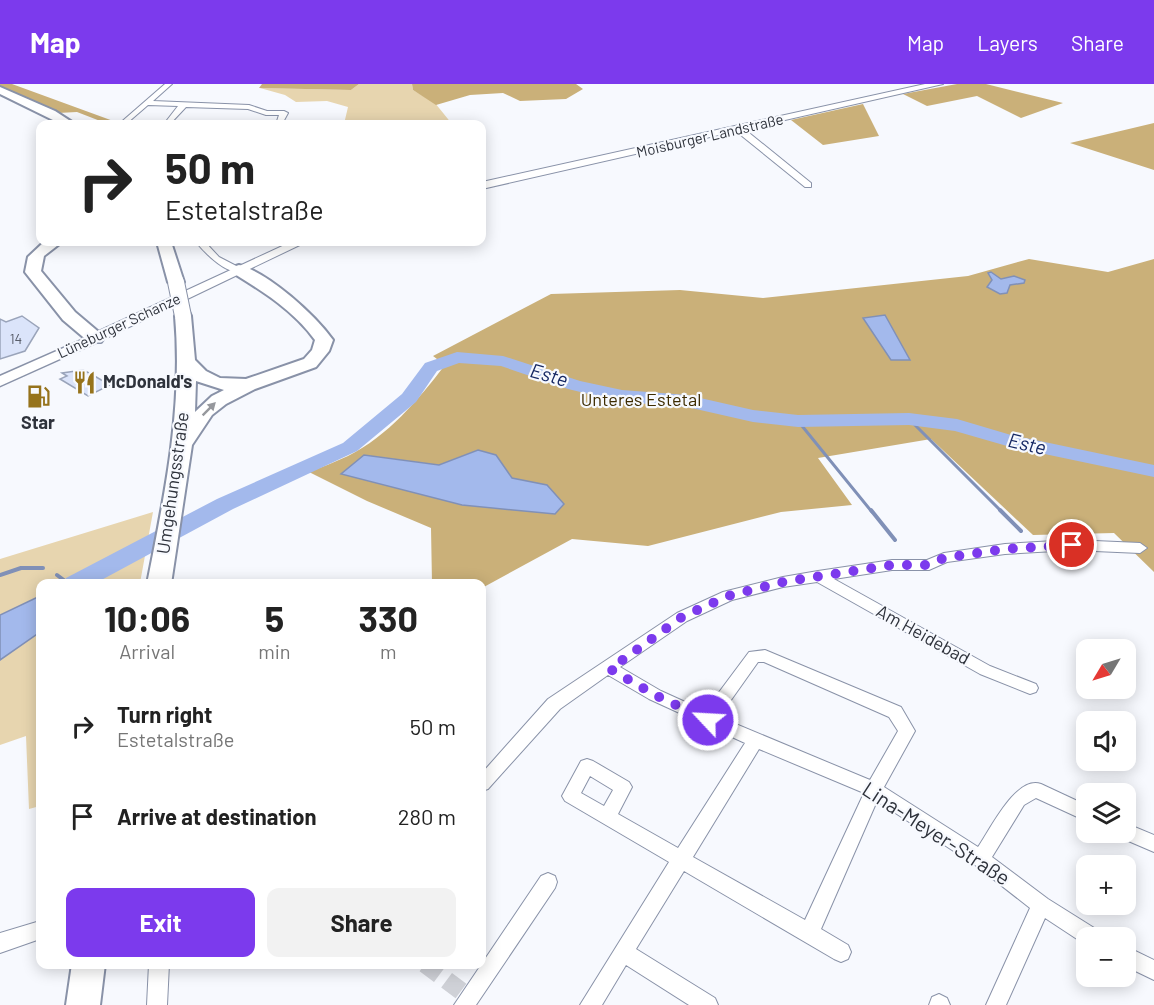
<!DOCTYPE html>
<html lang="en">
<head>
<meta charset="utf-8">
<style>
  body { margin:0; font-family:Barlow,sans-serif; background:#f2f2f2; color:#222; height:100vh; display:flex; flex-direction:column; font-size:22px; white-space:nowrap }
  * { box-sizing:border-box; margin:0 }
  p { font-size:20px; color:#767676 }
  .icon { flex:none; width:33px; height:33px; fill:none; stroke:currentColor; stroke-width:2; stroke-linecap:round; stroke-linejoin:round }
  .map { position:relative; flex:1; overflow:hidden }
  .side { position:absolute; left:36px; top:495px; width:450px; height:390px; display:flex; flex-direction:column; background:#fff; border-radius:12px; box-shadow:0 3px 15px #0003 }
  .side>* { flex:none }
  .guide { position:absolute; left:36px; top:36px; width:450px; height:126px; border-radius:12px; box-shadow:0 3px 15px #0003; background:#fff; color:#222; overflow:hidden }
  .needle { width:39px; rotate:232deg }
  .tools { position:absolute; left:1076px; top:555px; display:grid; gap:12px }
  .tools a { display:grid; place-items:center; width:60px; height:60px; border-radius:12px; background:#fff; box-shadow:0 3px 15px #0003; font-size:30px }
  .pin { position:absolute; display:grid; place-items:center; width:51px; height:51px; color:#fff; margin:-26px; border:3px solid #fff; border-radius:50%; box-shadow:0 2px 6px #0007 }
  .me { position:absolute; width:66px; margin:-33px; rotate:295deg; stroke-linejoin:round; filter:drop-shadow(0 0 4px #0008) }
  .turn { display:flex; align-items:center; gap:21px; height:126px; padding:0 30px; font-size:27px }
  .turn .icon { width:78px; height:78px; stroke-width:2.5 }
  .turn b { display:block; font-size:42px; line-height:51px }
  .eta { display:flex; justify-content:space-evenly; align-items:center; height:102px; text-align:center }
  .eta b { font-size:36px; font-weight:700; line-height:42px }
  .primary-button { display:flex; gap:12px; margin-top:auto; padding:12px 30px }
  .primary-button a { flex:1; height:69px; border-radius:12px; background:#7c3aed; color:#fff; font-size:24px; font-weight:700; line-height:69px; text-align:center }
  .primary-button a+a { background:#f2f2f2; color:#222 }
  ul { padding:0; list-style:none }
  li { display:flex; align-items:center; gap:18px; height:90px; padding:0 30px }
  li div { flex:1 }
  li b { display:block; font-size:22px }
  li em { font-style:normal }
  header { display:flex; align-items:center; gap:36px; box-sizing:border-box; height:84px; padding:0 30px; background:#7c3aed; color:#fff }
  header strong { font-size:28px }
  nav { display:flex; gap:33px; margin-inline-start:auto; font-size:21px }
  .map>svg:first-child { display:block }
  .green { fill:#e7d5af }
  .forest { fill:#cab079; fill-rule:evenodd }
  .water { fill:#a3b9ec; stroke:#8090b7; stroke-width:1.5 }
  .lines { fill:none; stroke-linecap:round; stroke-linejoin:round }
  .stream-far1 { stroke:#8090b7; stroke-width:3 }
  .stream { stroke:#8090b7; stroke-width:4 }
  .river { fill:#a3b9ec; fill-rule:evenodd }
  .building { fill:#dbe4fa; stroke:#9aa4ba; stroke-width:1.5 }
  .minor-tunnel { stroke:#cfd1d7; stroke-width:18; stroke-dasharray:18 9; stroke-linecap:butt }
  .minor-casing { stroke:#8992a8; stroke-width:2 }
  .tertiary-casing { stroke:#8992a8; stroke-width:3 }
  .secondary-casing { stroke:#8992a8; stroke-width:2 }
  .primary-casing { stroke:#8992a8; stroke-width:4 }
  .minor { fill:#fff; fill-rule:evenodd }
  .tertiary { fill:#fff; fill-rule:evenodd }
  .secondary { fill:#fff; fill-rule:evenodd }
  .primary { fill:#fff; fill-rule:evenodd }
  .primary-bridge-casing { stroke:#8992a8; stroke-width:18; stroke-linecap:butt }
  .primary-bridge { stroke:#fff; stroke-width:16 }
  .oneway { fill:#96989d }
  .route { stroke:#7c3aed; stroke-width:10; stroke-dasharray:0 18 }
  .labels { text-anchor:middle; stroke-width:4.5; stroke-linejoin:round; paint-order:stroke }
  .far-number-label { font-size:14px; fill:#595e6b }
  .far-street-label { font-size:15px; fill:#2e323b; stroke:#f7f9fe }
  .poi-label { font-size:18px; font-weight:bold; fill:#2e323b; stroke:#f7f9fe; text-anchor:start }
  .park-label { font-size:18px; fill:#3d2b00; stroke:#f7f9fe }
  .street-label { font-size:18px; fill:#2e323b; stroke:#f7f9fe }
  .water-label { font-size:20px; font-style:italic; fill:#162864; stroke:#f7f9fe }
  .near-street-label { font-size:21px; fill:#2e323b; stroke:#f7f9fe }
</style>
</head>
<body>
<header>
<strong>Map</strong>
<nav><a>Map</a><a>Layers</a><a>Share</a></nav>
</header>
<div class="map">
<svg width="1154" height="921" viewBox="0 0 1154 921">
  <rect width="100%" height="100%" fill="#f7f9fe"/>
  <path class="green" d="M359,0H412L413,6L435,19L452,40H344L348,23L327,17L296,18L285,11L260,4L351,6Z
    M153,428L140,499L40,500V512L0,531V475Z
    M40,548V722L29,725L26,652L0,661V576Z"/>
  <path class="forest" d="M0,0H12L116,38L108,40L77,28L58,29L0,3Z
    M262,0H359L351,6L259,4Z
    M412,0H576L583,5L566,15L520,17L503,9L470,11L436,21L413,6Z
    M957,0H986L1063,19L1021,34L977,12L927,22L903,10Z
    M863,20L879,52L823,61L791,36Z
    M1154,39V86L1070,59Z
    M1029,175L1108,188L1154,175V488L1114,449L1033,451L931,355L818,374L852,421L781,428L648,462L572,455L482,504V500L432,499L431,444L367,417L309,388C322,383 335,378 348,372C388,352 418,316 445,281L433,272L551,210L680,206L763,214L968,192ZM478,366L496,371L511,394L547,401L364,371L439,381Z"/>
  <path class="water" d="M991,188L1001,195L1014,192L1025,196L1024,199L1010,201L1007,209L1000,210L987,203L992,196L988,189Z
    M885,231L910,276H891L863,234Z
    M478,366L496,371L512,394L547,401L564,420L555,430L462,421L341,390L364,371L439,381Z
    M40,512V548L0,576V531Z"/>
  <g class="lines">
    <path class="stream-far1" d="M909,335L1002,428
      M798,337L872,428"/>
    <path class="stream" d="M871,426L895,456
      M1000,426L1021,447
      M0,491L21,484H43
      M57,491L69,500"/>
    <path class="river" d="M457,268L503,272L580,297L622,306L687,311L753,326L798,331L909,329L957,335L1011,351L1154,381V393L1007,362L955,347L909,341L798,343L753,338L687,323L622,318L568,305L501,282L459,279L437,287L416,318L357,367L233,425L94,500H63L66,494L217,415L343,359L402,310L425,279Z"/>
  </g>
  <path class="building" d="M22,232L39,244L25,267L0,275V235L6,238Z
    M83,286L91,290L110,301L88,312L60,295L67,292L62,289Z"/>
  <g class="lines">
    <path class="minor-tunnel" d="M425,880L469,913"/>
    <defs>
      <path id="minor" d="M165,0H172L153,17L249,21L267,27H284L288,29L282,40H276L279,31H266L248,25L186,23L170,40H164L178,22L148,21L126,40H119Z
        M737,44H743L811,99V103H805L737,48Z
        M196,158H205L219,173L244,186C230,195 204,168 196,158Z
        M1072,456L1140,459L1147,464L1140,469L1072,466L1005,470L947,478L929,486H892L834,495L990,582L1036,600L1038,604L1036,608L1030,610L980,590L817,498L783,503L732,516L687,537L620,583L661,607L705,627L749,568L765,566L901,623L915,647L884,703L978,763C990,746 1016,691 1041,700L1086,721V737L1036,714L1024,721L992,773L1048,815L1099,847L1101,854H1086V861L1045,834L1006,921H986L1030,824L975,781L877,717L821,845L848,861L851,868L848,875L841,878L834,875L684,787L636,865L715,914L718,921H689L626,881L602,921H580L669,778L565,717L562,712L581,677L587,675L593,677L629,698L632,703L618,730L678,764L745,659L649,615L608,591L560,625L488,705L482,707V689L548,615L677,529L723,508L783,493L818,487L892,476H927L944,469L1005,460ZM758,578H764L889,633L898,647L870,696L719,633ZM759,665L864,709L805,836L693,773ZM590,692L613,706L604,722L581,709Z
        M1125,739L1154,751V768L1119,753L1117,748H1125Z
        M548,789L555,792L557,798L555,804L476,921H454L541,792Z
        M40,837V855L0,869V849Z
        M1125,862L1154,876V896L1125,882Z
        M149,880H169L167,921H147Z
        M939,910L947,914L950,921H929L932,913Z"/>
      <path id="tertiary" d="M95,250L102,254L100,257L0,302V292Z"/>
      <path id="secondary" d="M925,0H943L482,105V98Z
        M291,158H306L100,257L95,259L87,254L90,251Z"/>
      <path id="primary" d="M0,3L55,27L75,40H61L0,10Z
        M44,158H62L44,172L41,187L75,228L101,250L104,254L101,258H89L63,236L25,188L28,173Z
        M157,158H171L184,198L182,201L176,203L168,198Z
        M239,181C269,189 315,231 333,256L329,267L316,283L255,305L226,320L212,331L192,361L171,500H147C165,410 183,323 175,232L183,227L189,228L191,232L195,276L206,287L220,294L246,295L304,275L312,266L315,256C294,227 264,208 233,189L231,186L233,183ZM196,297L224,306L212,312L195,328Z
        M72,880H105L100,921H66Z"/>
    </defs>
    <use href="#minor" class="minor-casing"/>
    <use href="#tertiary" class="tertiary-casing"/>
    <use href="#secondary" class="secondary-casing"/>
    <use href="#primary" class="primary-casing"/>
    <use href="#minor" class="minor"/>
    <use href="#tertiary" class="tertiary"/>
    <use href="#secondary" class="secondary"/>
    <use href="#primary" class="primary"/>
    <defs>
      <path id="primary-bridge" d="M176,198L183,232"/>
    </defs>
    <use href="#primary-bridge" class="primary-bridge-casing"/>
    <use href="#primary-bridge" class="primary-bridge"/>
  </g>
  <defs><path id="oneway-solid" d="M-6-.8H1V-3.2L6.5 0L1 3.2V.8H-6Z" transform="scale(1.5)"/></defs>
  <use class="oneway" href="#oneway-solid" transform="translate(209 325) rotate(-45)"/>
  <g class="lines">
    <path class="route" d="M708,636L655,611L610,585L682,533L728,512L783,498L892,481H928L944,474L1005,465L1072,461"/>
  </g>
  <defs>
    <symbol id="restaurant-bare" viewBox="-9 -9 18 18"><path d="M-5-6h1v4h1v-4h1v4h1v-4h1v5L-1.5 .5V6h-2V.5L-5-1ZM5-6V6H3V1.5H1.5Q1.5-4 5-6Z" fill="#96731c" stroke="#f7f9fe" stroke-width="2.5" paint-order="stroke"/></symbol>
    <symbol id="fuel-bare" viewBox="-9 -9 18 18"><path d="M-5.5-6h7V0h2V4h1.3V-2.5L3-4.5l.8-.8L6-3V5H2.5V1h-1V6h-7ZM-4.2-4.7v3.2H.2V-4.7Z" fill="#96731c" stroke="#f7f9fe" stroke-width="2.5" paint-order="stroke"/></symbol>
  </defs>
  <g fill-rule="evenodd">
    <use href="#restaurant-bare" x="68" y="282" width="33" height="33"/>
    <use href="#fuel-bare" x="22" y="296" width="33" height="33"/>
  </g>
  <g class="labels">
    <g class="far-number-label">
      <text x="16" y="260">14</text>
    </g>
    <g class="far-street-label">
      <text transform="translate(710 52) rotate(-13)" y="5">Moisburger Landstraße</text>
      <text transform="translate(119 242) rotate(-25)" y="5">Lüneburger Schanze</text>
    </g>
    <g class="poi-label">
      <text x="103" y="304">McDonald's</text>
      <text x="38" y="345" text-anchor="middle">Star</text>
    </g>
    <g class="park-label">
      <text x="641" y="322">Unteres Estetal</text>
    </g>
    <g class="street-label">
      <text transform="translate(173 399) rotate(-82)" y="6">Umgehungsstraße</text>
      <text transform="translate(923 551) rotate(29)" y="6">Am Heidebad</text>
    </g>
    <g class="water-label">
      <text transform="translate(549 291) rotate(16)" y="7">Este</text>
      <text transform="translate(1027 360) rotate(13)" y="7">Este</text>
    </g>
    <g class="near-street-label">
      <text transform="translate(936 750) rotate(33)" y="7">Lina-Meyer-Straße</text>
    </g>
  </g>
</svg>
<div class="tools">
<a><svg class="needle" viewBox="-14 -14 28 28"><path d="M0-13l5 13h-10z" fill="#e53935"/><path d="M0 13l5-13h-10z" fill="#767676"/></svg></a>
<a><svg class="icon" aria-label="sound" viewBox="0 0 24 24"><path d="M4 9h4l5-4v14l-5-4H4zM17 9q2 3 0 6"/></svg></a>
<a><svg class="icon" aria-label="layers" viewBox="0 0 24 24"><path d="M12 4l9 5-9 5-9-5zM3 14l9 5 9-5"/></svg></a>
<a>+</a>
<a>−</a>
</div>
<div class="pin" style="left:1072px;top:461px;background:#d93025"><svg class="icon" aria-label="arrive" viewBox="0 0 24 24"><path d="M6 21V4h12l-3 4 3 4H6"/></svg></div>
<svg class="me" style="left:708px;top:636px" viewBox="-20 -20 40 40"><circle r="17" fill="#7c3aed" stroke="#fff" stroke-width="3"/><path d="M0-11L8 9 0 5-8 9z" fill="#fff"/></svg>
<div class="guide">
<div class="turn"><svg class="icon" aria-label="right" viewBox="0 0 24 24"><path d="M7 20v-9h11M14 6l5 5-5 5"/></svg><div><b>50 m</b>Estetalstraße</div></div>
</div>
<section class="side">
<div class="eta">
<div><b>10:06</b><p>Arrival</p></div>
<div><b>5</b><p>min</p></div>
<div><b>330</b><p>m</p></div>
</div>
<ul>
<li><svg class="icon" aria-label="right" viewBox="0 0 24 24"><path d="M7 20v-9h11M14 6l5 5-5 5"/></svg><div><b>Turn right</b><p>Estetalstraße</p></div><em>50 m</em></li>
<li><svg class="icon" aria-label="arrive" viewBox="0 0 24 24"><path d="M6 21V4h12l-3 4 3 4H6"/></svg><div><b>Arrive at destination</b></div><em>280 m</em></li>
</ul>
<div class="primary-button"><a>Exit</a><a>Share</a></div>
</section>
</div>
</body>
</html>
